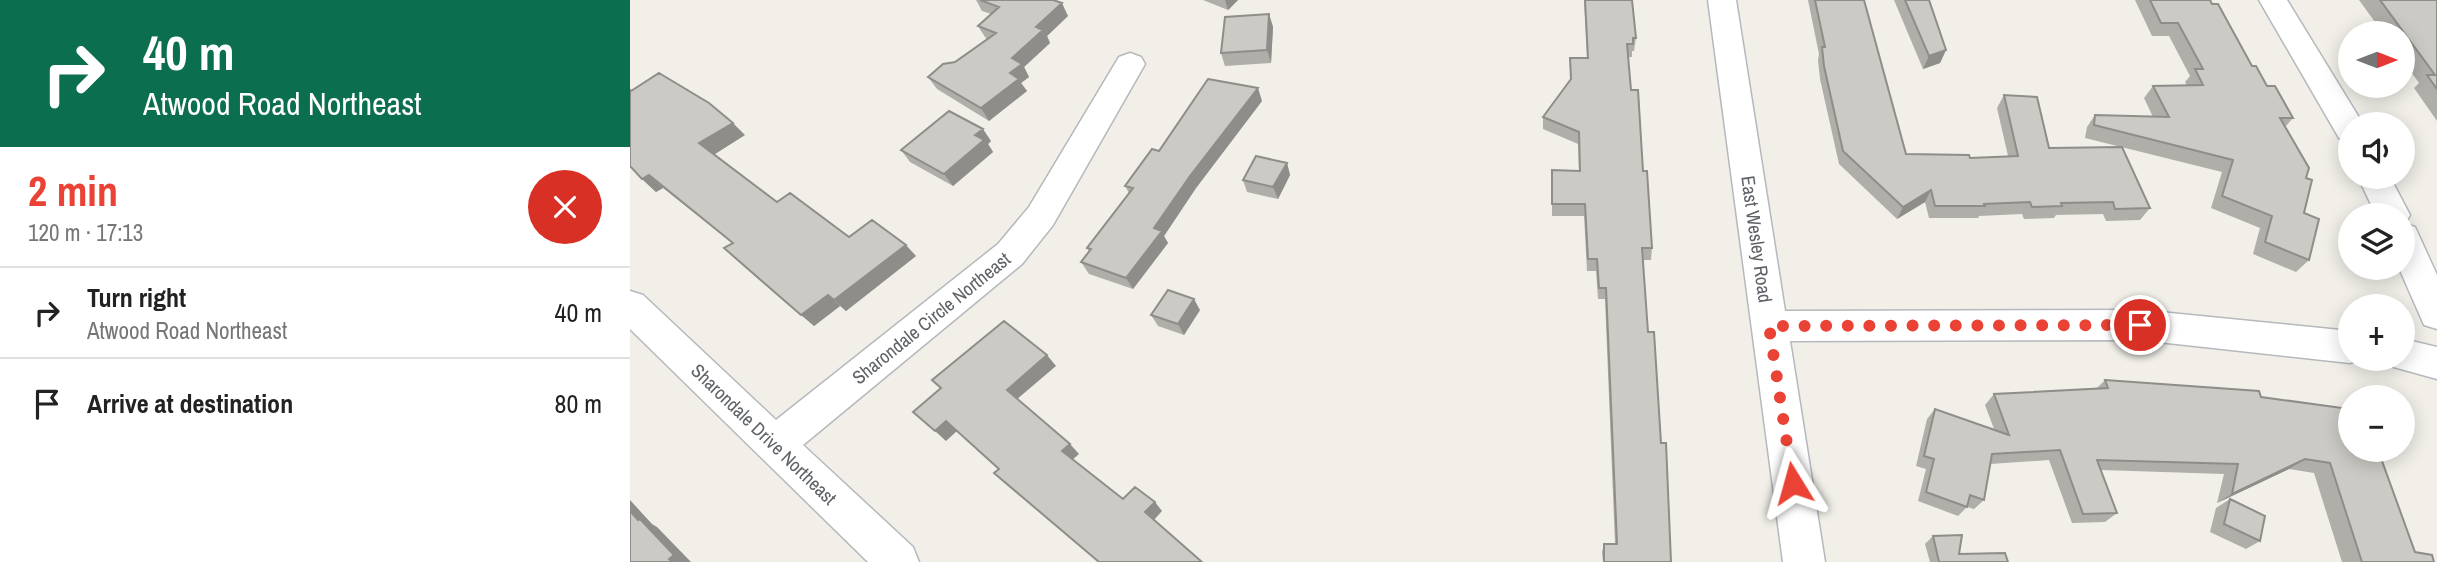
<!DOCTYPE html>
<html lang="en">
<head>
<meta charset="utf-8">
<style>
  body { margin:0; font-family:"Archivo Narrow",sans-serif; background:#f6f6f6; color:#222; height:100vh; display:flex; flex-direction:column; font-size:26px; white-space:nowrap }
  * { box-sizing:border-box; margin:0 }
  p { font-size:23px; color:#767676 }
  .icon { flex:none; width:38px; height:38px; fill:none; stroke:currentColor; stroke-width:2; stroke-linecap:round; stroke-linejoin:round }
  .map { position:relative; flex:1; overflow:hidden }
  .drawer { display:flex; flex-direction:column; background:#fff; width:630px }
  .drawer>* { flex:none }
  .guide { background:#0b6e4f; color:#fff; overflow:hidden }
  .needle { width:46px; rotate:90deg }
  .controls { position:absolute; left:1708px; top:21px; display:grid; gap:14px }
  .controls a { display:grid; place-items:center; width:77px; height:77px; border-radius:50%; background:#fff; box-shadow:0 4px 18px #0003; font-size:35px }
  .pin { position:absolute; display:grid; place-items:center; width:60px; height:60px; color:#fff; margin:-30px; border:4px solid #fff; border-radius:50%; box-shadow:0 2px 7px #0007 }
  .me { position:absolute; width:77px; margin:-38px; rotate:352deg; stroke-linejoin:round; filter:drop-shadow(0 0 5px #0008) }
  .turn { display:flex; align-items:center; gap:24px; height:147px; padding:0 28px; font-size:32px }
  .turn .icon { width:91px; height:91px; stroke-width:2.5 }
  .turn b { display:block; font-size:49px; line-height:60px }
  .round { display:grid; place-items:center; flex:none; width:74px; height:74px; border-radius:37px; background:#f6f6f6 }
  .head { display:flex; align-items:center; justify-content:space-between; height:119px; padding:0 28px }
  h1 { font-size:42px; font-weight:700; line-height:52px; color:#ea4335 }
  ul { padding:0; list-style:none }
  li { display:flex; align-items:center; gap:21px; height:91px; padding:0 28px; border-top:2px solid #e0e0e0 }
  li div { flex:1 }
  li b { display:block; font-size:26px }
  li em { font-style:normal }
  main { display:flex; flex:1; min-height:0 }
  .map>svg:first-child { display:block }
  .lines { fill:none; stroke-linecap:round; stroke-linejoin:round }
  .minor-casing { stroke:#b5b8bc; stroke-width:3 }
  .minor { fill:#fff; fill-rule:evenodd }
  .wall { fill:#afaea9 }
  .shaded-wall { fill:#8f8d8a }
  .building { fill:#cccac5; stroke:#8f8d8a; stroke-width:2 }
  .route { stroke:#ea4335; stroke-width:12; stroke-dasharray:0 21.6 }
  .labels { text-anchor:middle; stroke-width:5; stroke-linejoin:round; paint-order:stroke }
  .street-label { font-size:19px; fill:#5f6368; stroke:#fff }
</style>
</head>
<body>
<main>
<section class="drawer">
<div class="guide">
<div class="turn"><svg class="icon" aria-label="right" viewBox="0 0 24 24"><path d="M7 20v-9h11M14 6l5 5-5 5"/></svg><div><b>40 m</b>Atwood Road Northeast</div></div>
</div>
<div class="head"><div><h1>2 min</h1><p>120 m · 17:13</p></div><a class="round" style="background:#d93025;color:#fff"><svg class="icon" aria-label="close" viewBox="0 0 24 24"><path d="M6 6l12 12M18 6L6 18"/></svg></a></div>
<ul>
<li><svg class="icon" aria-label="right" viewBox="0 0 24 24"><path d="M7 20v-9h11M14 6l5 5-5 5"/></svg><div><b>Turn right</b><p>Atwood Road Northeast</p></div><em>40 m</em></li>
<li><svg class="icon" aria-label="arrive" viewBox="0 0 24 24"><path d="M6 21V4h12l-3 4 3 4H6"/></svg><div><b>Arrive at destination</b></div><em>80 m</em></li>
</ul>
</section>
<div class="map">
<svg width="1807" height="562" viewBox="0 0 1807 562">
  <rect width="100%" height="100%" fill="#f1efe8"/>
  <g class="lines">
    <defs>
      <path id="minor" d="M1078,0H1106L1155,311L1510,310L1720,331V359H1731L1720,363L1510,340L1160,341L1195,562H1153Z
        M1629,0H1657L1733,124H1720V142L1709,138Z
        M500,53L511,57L515,64L423,225L392,264L173,445L283,547L289,562H238L0,329V291L13,295L146,420L368,244L399,207L489,57Z
        M1728,177H1760L1780,215L1775,224L1785,227L1807,275V329L1794,325L1769,268H1773V215H1746Z
        M1773,339L1807,347V379L1760,366L1756,359H1773Z"/>
    </defs>
    <use href="#minor" class="minor-casing"/>
    <use href="#minor" class="minor"/>
  </g>
  <path class="wall" d="M346,0H423L438,16L417,36L420,43L394,67L399,77L391,83L397,91L359,121L307,89L298,77L325,62L357,40L348,26L361,14L352,11Z
    M573,0H608L598,10Z
    M954,0H1002L1006,38L1004,51H1002V57H998L1001,90L1022,248L1021,260H1013L1018,332L1031,443L1041,562H973L972,552L974,544H985L975,299H968L966,271H957L954,216H922V170L949,171L948,144L913,129V117L940,81V58H957Z
    M1178,0H1234L1276,154L1340,158L1378,156L1367,108L1374,95L1419,148L1520,208L1510,220L1476,221L1473,214L1426,215L1424,218L1394,219L1392,214L1349,216L1348,218H1299L1295,202L1267,219L1209,164L1190,79L1188,60L1189,54Z
    M1264,0H1299L1316,50L1310,63L1293,69Z
    M1505,0H1580L1622,66L1663,118L1655,127L1676,178L1674,213L1679,260L1666,272L1623,254L1630,228L1581,208L1592,172L1455,138L1457,127L1465,115L1523,117L1514,98L1523,86L1557,85L1555,82L1560,76L1539,36H1522Z
    M1729,0H1807V121L1784,88L1789,83L1773,61V33H1753Z
    M639,14L643,27L641,63L595,66L591,53Z
    M632,101L566,188L534,236L538,243L503,289L459,274L451,262L459,252L457,248L499,193L495,186L529,151Z
    M115,135L84,154L147,202L219,237L286,256L216,311L210,306L184,326L102,243L33,188L26,192L12,179Z
    M361,141L358,144L363,152L323,186L280,162L271,150Z
    M657,163L660,175L648,199L617,192L613,180Z
    M570,310L554,335L528,326L521,315Z
    M1475,380L1631,397L1720,409L1785,552L1804,562H1712L1684,473L1659,469L1587,503L1594,474L1471,470L1487,513L1475,522L1442,523L1419,460L1360,464L1354,500L1344,509L1337,507L1328,516L1288,501L1296,469L1286,466L1297,419L1305,409L1364,429L1355,405L1364,394L1466,389Z
    M1600,499L1630,541L1616,549L1580,532L1586,508Z
    M1303,536L1329,554L1378,562H1300L1295,544Z"/>
  <path class="shaded-wall" d="M595,0H608L598,10Z
    M432,3L438,16L417,36L420,43L394,67L399,77L391,83L397,91L359,121L351,108L382,58L406,27Z
    M639,14L643,27L641,63L637,50Z
    M1316,50L1310,63L1293,69L1299,56Z
    M628,88L632,101L566,188L534,236L538,243L503,289L496,278L524,228L560,176Z
    M103,123L115,135L82,156L69,143Z
    M353,129L361,141L358,144L363,152L323,186L314,174L345,135Z
    M657,163L660,175L648,199L643,187Z
    M19,175L33,188L26,192L12,179Z
    M1301,190L1295,202L1267,219L1273,207Z
    M276,245L286,256L216,311L204,300Z
    M198,295L210,306L184,326L171,315Z
    M564,299L570,310L554,335L548,324Z
    M417,355L426,366L386,400L377,390Z
    M316,421L327,431L316,441L305,431Z
    M440,444L449,454L441,461L432,451Z
    M1675,459L1659,469L1587,503L1602,494Z
    M0,500L22,524L27,527L61,562H42L0,511Z
    M525,502L532,511L523,521L515,512Z"/>
  <path class="building" d="M350,0H423L432,3L406,27L413,30L382,58L392,64L380,73L389,79L351,108L298,77L313,64L325,62L366,33L348,26L369,7Z
    M955,0H1002L1006,38H1003V44H997L1001,90H1008L1013,171H1017L1022,248H1012L1018,332H1024L1031,443H1036L1041,562H974V544H987L976,288H969L967,259H958L955,204H922V170L950,171L949,132L913,117L941,79L940,58H958Z
    M1185,0H1234L1276,154L1339,155L1340,158L1388,156L1374,95L1407,97L1419,148L1492,147L1520,208L1485,209L1483,202L1431,203L1432,206L1402,207L1400,202L1354,204L1355,206H1305L1301,190L1273,207L1213,151L1194,66L1192,47H1195Z
    M1275,0H1299L1316,50L1299,56Z
    M1520,0H1580L1582,4H1588L1622,66H1626L1637,86H1645L1663,118H1650L1679,168L1676,178L1682,180L1674,213L1689,219L1679,260L1635,242L1642,216L1592,196L1603,160L1464,125L1465,115L1539,117L1523,86L1573,85L1565,69H1573L1548,23H1531Z
    M1750,0H1807V89L1797,75H1805Z
    M639,14L637,50L591,53L595,17Z
    M29,73L79,103L103,123L69,143L147,202L160,193L219,237L242,220L276,245L204,300L198,295L171,315L94,248L103,243L19,175L12,179L0,166V90L1,91Z
    M578,79L628,88L560,176L524,228L532,231L496,278L451,262L461,249L457,248L503,188L495,186L522,149L529,151Z
    M319,111L353,129L345,135L354,140L314,174L271,150Z
    M626,156L657,163L643,187L613,180Z
    M538,290L564,299L548,324L521,315Z
    M374,321L417,355L377,390L440,444L432,451L493,499L505,487L525,502L515,512L572,562H469L364,473L369,469L316,421L305,431L283,412L311,388L302,380Z
    M1475,380L1629,391L1631,397L1720,409V450H1748L1785,552L1802,555L1804,562H1732L1700,463L1675,459L1602,494L1608,464L1467,460L1487,513L1453,514L1430,450L1362,454L1354,500L1340,495L1337,507L1296,492L1304,459L1294,456L1305,409L1379,435L1364,394L1478,388Z
    M1600,499L1635,516L1630,541L1594,524Z
    M0,511L8,520L10,519L44,555L39,559L42,562H0Z
    M1332,535L1329,554L1375,553L1378,562H1309L1303,536Z"/>
  <g class="lines">
    <path class="route" d="M1163,483L1139,326L1510,325"/>
  </g>
  <g class="labels">
    <g class="street-label">
      <text transform="translate(1127 239) rotate(82)" y="7">East Wesley Road</text>
      <text transform="translate(301 318) rotate(-39)" y="7">Sharondale Circle Northeast</text>
      <text transform="translate(134 434) rotate(44)" y="7">Sharondale Drive Northeast</text>
    </g>
  </g>
</svg>
<div class="controls">
<a><svg class="needle" viewBox="-14 -14 28 28"><path d="M0-13l5 13h-10z" fill="#e53935"/><path d="M0 13l5-13h-10z" fill="#767676"/></svg></a>
<a><svg class="icon" aria-label="sound" viewBox="0 0 24 24"><path d="M4 9h4l5-4v14l-5-4H4zM17 9q2 3 0 6"/></svg></a>
<a><svg class="icon" aria-label="layers" viewBox="0 0 24 24"><path d="M12 4l9 5-9 5-9-5zM3 14l9 5 9-5"/></svg></a>
<a>+</a>
<a>−</a>
</div>
<div class="pin" style="left:1510px;top:325px;background:#d93025"><svg class="icon" aria-label="arrive" viewBox="0 0 24 24"><path d="M6 21V4h12l-3 4 3 4H6"/></svg></div>
<svg class="me" style="left:1163px;top:483px" viewBox="-20 -20 40 40"><path d="M0-17L14 15 0 8-14 15z" fill="#ea4335" stroke="#fff" stroke-width="4"/></svg>
</div>
</main>
</body>
</html>
